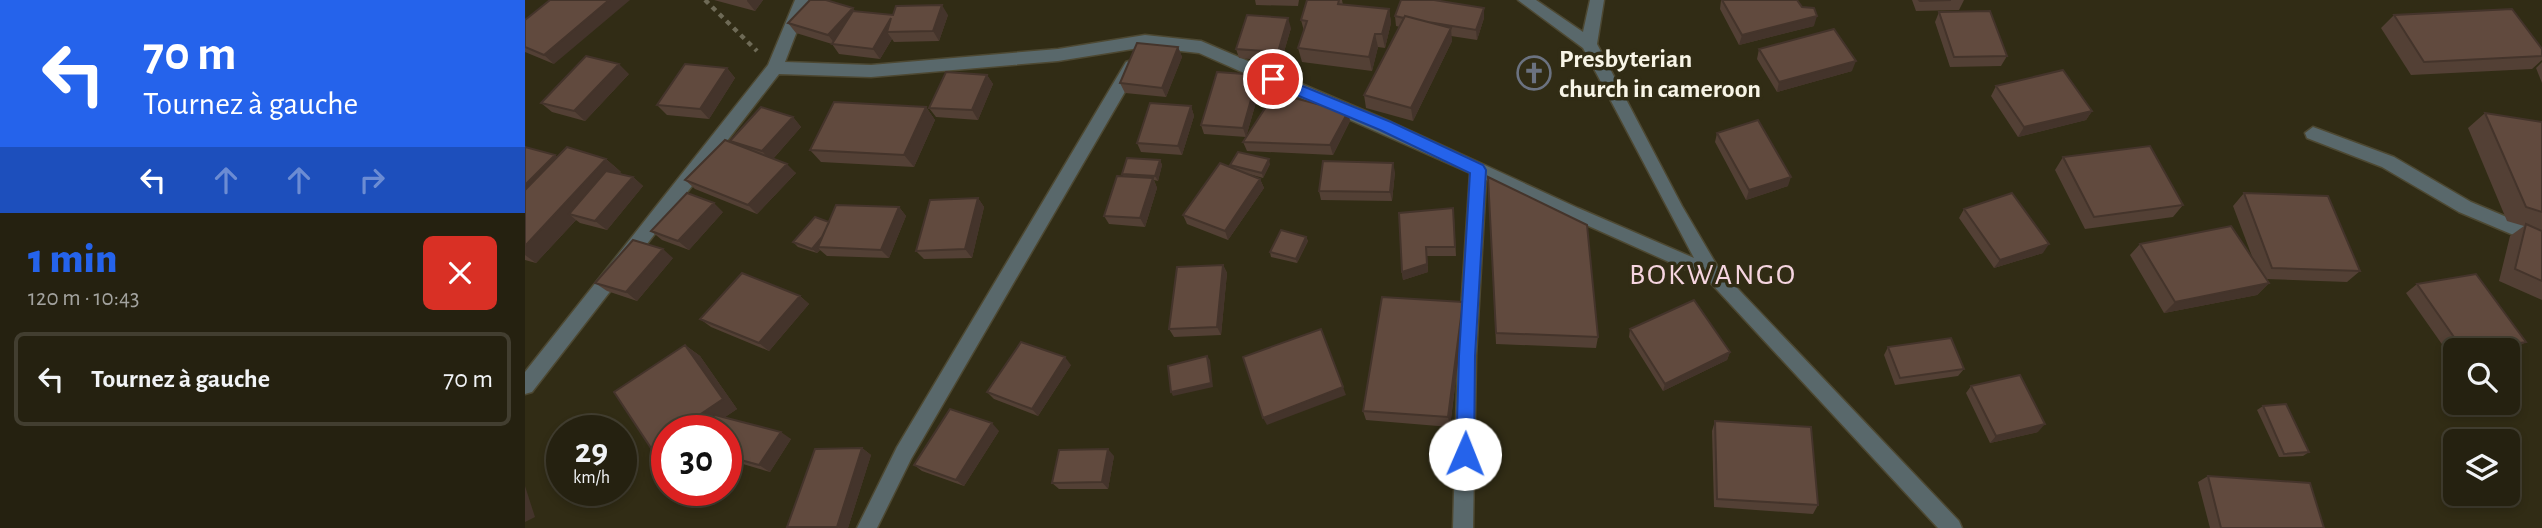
<!DOCTYPE html>
<html lang="fr">
<head>
<meta charset="utf-8">
<style>
  body { margin:0; font-family:"Alegreya Sans",sans-serif; background:#2d2919; color:#f1f3f6; height:100vh; display:flex; flex-direction:column; font-size:26px; white-space:nowrap }
  * { box-sizing:border-box; margin:0 }
  p { font-size:23px; color:#a3a39f }
  .icon { flex:none; width:38px; height:38px; fill:none; stroke:currentColor; stroke-width:2; stroke-linecap:round; stroke-linejoin:round }
  .map { position:relative; flex:1; overflow:hidden }
  .drawer { display:flex; flex-direction:column; background:#252110; width:525px }
  .drawer>* { flex:none }
  .top-card { background:#2563eb; color:#fff; overflow:hidden }
  .fabs { position:absolute; left:1918px; top:338px; display:grid; gap:14px }
  .fabs a { display:grid; place-items:center; width:77px; height:77px; border-radius:10px; background:#252110; box-shadow:0 4px 10px #0003,0 0 0 2px #423e30; font-size:35px }
  .speed { position:absolute; left:21px; top:415px; display:flex; gap:14px; font-size:35px; font-weight:700; text-align:center }
  .speed>* { display:grid; place-content:center; width:91px; height:91px; border-radius:50%; background:#252110; box-shadow:0 4px 10px #0003,0 0 0 2px #423e30; line-height:1 }
  .speed small { font-size:18px; font-weight:400 }
  .speed .limit { border:10px solid #d22; background:#fff; color:#111 }
  .pin { position:absolute; display:grid; place-items:center; width:60px; height:60px; color:#fff; margin:-30px; border:4px solid #fff; border-radius:50%; box-shadow:0 2px 7px #0007 }
  .me { position:absolute; width:77px; margin:-38px; rotate:1deg; stroke-linejoin:round; filter:drop-shadow(0 0 5px #0008) }
  .turn { display:flex; align-items:center; gap:24px; height:147px; padding:0 28px; font-size:32px }
  .turn .icon { width:91px; height:91px; stroke-width:2.5 }
  .turn b { display:block; font-size:49px; line-height:60px }
  .lanes { display:flex; align-items:center; height:66px; padding:0 28px; background:#0003; justify-content:center; gap:35px; direction:ltr }
  .lanes .off { opacity:.35 }
  .round { display:grid; place-items:center; flex:none; width:74px; height:74px; border-radius:10px; background:#2d2919 }
  .head { display:flex; align-items:center; justify-content:space-between; height:119px; padding:0 28px }
  h1 { font-size:42px; font-weight:800; line-height:52px; color:#2563eb }
  ul { padding:0; list-style:none }
  li { display:flex; align-items:center; gap:21px; height:94px; margin:0 14px 10px; padding:0 14px; border:4px solid #423e30; border-radius:10px }
  li div { flex:1 }
  li b { display:block; font-size:26px }
  li em { font-style:normal }
  main { display:flex; flex:1; min-height:0 }
  .map>svg:first-child { display:block }
  .lines { fill:none; stroke-linecap:round; stroke-linejoin:round }
  .minor-casing { stroke:#4d4832; stroke-width:3 }
  .path { stroke:#6e6a56; stroke-width:4.5; stroke-dasharray:5 5; stroke-linecap:butt }
  .minor { fill:#59686b; fill-rule:evenodd }
  .wall { fill:#534035 }
  .shaded-wall { fill:#44342b }
  .building { fill:#614a3e; stroke:#44342b; stroke-width:2 }
  .route { fill:#2563eb; stroke:#184099; stroke-width:2 }
  .labels { text-anchor:middle; stroke-width:7; stroke-linejoin:round; paint-order:stroke }
  .poi-label { font-size:26px; font-weight:bold; fill:#f8f5e7; stroke:#312c15; text-anchor:start }
  .quarter-label { font-size:30px; letter-spacing:2px; fill:#f6d5e0; stroke:#312c15 }
</style>
</head>
<body>
<main>
<section class="drawer">
<div class="top-card">
<div class="turn"><svg class="icon" aria-label="left" viewBox="0 0 24 24"><path d="M17 20v-9H6M10 6l-5 5 5 5"/></svg><div><b>70 m</b>Tournez à gauche</div></div>
<div class="lanes"><svg class="icon" aria-label="left" viewBox="0 0 24 24"><path d="M17 20v-9H6M10 6l-5 5 5 5"/></svg><svg class="icon off" aria-label="ahead" viewBox="0 0 24 24"><path d="M12 20V5M6 11l6-6 6 6"/></svg><svg class="icon off" aria-label="ahead" viewBox="0 0 24 24"><path d="M12 20V5M6 11l6-6 6 6"/></svg><svg class="icon off" aria-label="right" viewBox="0 0 24 24"><path d="M7 20v-9h11M14 6l5 5-5 5"/></svg></div>
</div>
<div class="head"><div><h1>1 min</h1><p>120 m · 10:43</p></div><a class="round" style="background:#d93025;color:#fff"><svg class="icon" aria-label="close" viewBox="0 0 24 24"><path d="M6 6l12 12M18 6L6 18"/></svg></a></div>
<ul>
<li><svg class="icon" aria-label="left" viewBox="0 0 24 24"><path d="M17 20v-9H6M10 6l-5 5 5 5"/></svg><div><b>Tournez à gauche</b></div><em>70 m</em></li>
</ul>
</section>
<div class="map">
<svg width="2017" height="528" viewBox="0 0 2017 528">
  <rect width="100%" height="100%" fill="#312c15"/>
  <g class="lines">
    <defs>
      <path id="minor" d="M270,0H284L260,62L346,65L533,49L620,35L676,41L866,122L1053,208L1169,258L1058,48L993,0H1011L1058,32L1065,0H1079L1072,44L1157,206L1194,269L1434,521L1437,528H1413L1182,279L961,180L951,356L948,528H928L933,356L945,173L674,53L620,47L533,61L346,77L254,74L7,392L0,394V372L243,65Z
        M607,60L615,66L386,459L352,528H332L372,447L601,62Z
        M1788,127L1869,157L1946,202L2017,232V247L1934,212L1857,167L1782,138L1780,133Z"/>
    </defs>
    <use href="#minor" class="minor-casing"/>
    <path class="path" d="M180,0L232,51"/>
    <use href="#minor" class="minor"/>
  </g>
  <path class="wall" d="M189,0H238L230,11Z
    M730,0H774L773,6L731,5Z
    M782,0H817L818,5L864,9L866,23L860,48L853,47L847,71L777,62L773,48L779,31L776,20Z
    M1196,0H1272L1289,26L1214,45L1195,9Z
    M1387,0H1439L1434,10L1391,11Z
    M330,11L368,15H423L414,41L369,42L367,39L355,59L314,54L307,44L271,33L263,23Z
    M1414,12L1482,56L1476,66L1425,67L1410,22Z
    M1869,15L2017,49V60L2007,69L1886,75L1856,28Z
    M870,16L959,18L952,40L926,36L927,41L888,121L841,108L839,95L875,27L871,26Z
    M0,20L29,64L0,52Z
    M766,28L756,62L714,58L711,49Z
    M653,47L657,57L641,97L600,93L595,83Z
    M1234,49L1327,71L1252,92L1232,59Z
    M2017,62V83L2011,68Z
    M202,68L210,78L184,119L142,115L132,105Z
    M104,74L60,121L27,112L16,103Z
    M462,75L468,84L453,120L411,117L404,108Z
    M733,75L736,85L721,137L823,112L825,121L808,155L722,151L718,142L721,137L679,134L676,125Z
    M1471,86L1567,111L1561,120L1493,137L1466,96Z
    M666,106L669,116L657,155L616,152L612,143Z
    M401,107L410,120L389,167L296,162L285,150Z
    M1960,113L2017,122V300L1974,281L1985,236L1999,226L1982,221L1943,128Z
    M268,117L276,127L248,159L271,173L232,214L170,189L160,180L207,143L205,141Z
    M1192,133L1263,186L1221,200L1190,142Z
    M0,147L30,155L32,157L81,159L96,172L94,173L108,177L118,186L82,230L55,223L51,220L11,263L0,260Z
    M1538,157L1658,205L1648,217L1560,229L1530,170Z
    M635,160L637,165L633,181L629,180L632,188L620,227L584,224L579,216L598,176L597,174Z
    M745,164L738,178L724,174L735,179L739,188L703,240L662,224L658,215L706,168L705,165Z
    M870,172L867,201L796,200L794,191Z
    M963,177L1073,337L1071,348L971,344Z
    M1719,193L1835,271L1822,282L1741,279L1744,283L1732,295L1639,313L1605,255L1615,244L1728,259L1708,206Z
    M453,198L459,207L447,258L399,259L391,251Z
    M374,207L381,216L364,258L302,256L295,250L292,253L273,247L268,242Z
    M1439,209L1518,253L1469,268L1434,218Z
    M198,212L164,250L137,240L126,231Z
    M929,217L931,256H902L903,272L878,280L877,272Z
    M781,237L783,241L772,263L746,257L745,252Z
    M148,258L112,301L82,291L70,283Z
    M698,265L702,273L696,335L649,337L644,329Z
    M1892,284L2001,342L1988,349L1983,351L1930,350V360H1928L1881,293Z
    M275,296L284,304L244,351L186,327L175,319Z
    M938,302L939,314L925,427L841,420L838,411Z
    M1105,329L1205,352L1202,360L1138,391L1104,337Z
    M160,345L175,356L212,409L200,417L266,439L245,472L201,459V430H142V457L126,448Z
    M1363,347L1439,369L1433,376L1370,385L1359,355Z
    M546,365L513,416L469,399L462,392Z
    M1446,386L1513,432L1465,443L1441,393Z
    M1738,406L1784,452L1778,456L1754,457L1732,410Z
    M1190,421L1293,505L1288,514L1189,507L1187,431Z
    M474,431L439,486L397,471L389,465Z
    M337,448L346,455L323,528H264L262,527Z
    M589,456L583,489H534L527,483Z
    M1683,476L1799,528H1685L1673,482Z"/>
  <path class="shaded-wall" d="M84,0H105L29,64L19,55Z
    M222,0H238L230,11L222,1Z
    M417,5L423,15L414,41L408,31Z
    M328,8L335,18L311,45L303,35Z
    M959,8V18L952,40L951,30Z
    M864,9L866,23L860,48L857,34Z
    M1292,16L1289,26L1214,45L1217,35Z
    M366,18L362,32L367,39L355,59L348,49Z
    M763,18L766,28L756,62L753,52Z
    M926,28L927,41L888,121L886,108Z
    M850,34L853,47L847,71L844,57Z
    M653,47L657,57L641,97L637,88Z
    M1331,61L1327,71L1252,92L1254,82Z
    M94,64L104,74L60,121L49,111Z
    M202,68L210,78L184,119L175,109Z
    M462,75L468,84L453,120L447,110Z
    M733,75L736,85L721,137L718,128Z
    M666,106L669,116L657,155L653,146Z
    M401,107L410,120L389,167L379,155Z
    M1567,111L1561,120L1493,137L1499,127Z
    M823,112L825,121L808,155L805,145Z
    M268,117L276,127L246,161L237,151Z
    M30,155L41,164L0,206V185Z
    M81,159L96,172L54,217L44,214L51,220L11,263L0,255V246Z
    M744,159L745,164L738,178L737,173Z
    M635,160L637,165L633,181L630,176Z
    M868,163L870,172L867,201L865,192Z
    M262,164L271,173L232,214L223,205Z
    M108,177L118,186L82,230L70,221Z
    M1266,177L1263,186L1221,200L1224,190Z
    M628,178L632,188L620,227L615,218Z
    M735,179L739,188L703,240L700,231Z
    M453,198L459,207L447,258L440,249Z
    M189,203L198,212L164,250L153,241Z
    M374,207L381,216L364,258L356,250Z
    M309,224L293,247L295,250L292,253L287,249Z
    M781,237L783,241L772,263L771,259Z
    M1524,244L1518,253L1469,268L1475,260Z
    M901,247L903,272L878,280L877,272Z
    M138,249L148,258L112,301L101,292Z
    M698,265L702,273L696,335L692,327Z
    M1744,283L1732,295L1639,313L1650,302Z
    M275,296L284,304L244,351L234,343Z
    M938,302L939,314L925,427L923,417Z
    M160,345L175,356L212,409L181,430H152Z
    M1205,352L1202,360L1138,391L1140,384Z
    M682,356L685,360L688,387L648,396L646,392Z
    M540,357L546,365L513,416L507,409Z
    M818,387L821,395L742,425L738,418Z
    M467,423L474,431L439,486L431,480Z
    M1520,424L1513,432L1465,443L1471,436Z
    M256,432L266,439L245,472L234,465Z
    M142,437V457L126,448Z
    M337,448L346,455L323,528H314L312,527Z
    M583,449L589,456L583,489L577,482Z
    M0,486L10,517L0,522Z"/>
  <path class="building" d="M25,0H84L19,55L0,47V20Z
    M285,0H301L328,8L303,35L263,23Z
    M782,0H814L813,4L864,9L857,34H850L844,57L773,48L782,21L776,20Z
    M876,0H909L959,8L951,30L903,22L880,16L879,18L870,16Z
    M1197,0H1272L1277,7L1289,8L1292,16L1217,35Z
    M1394,0H1426L1395,1Z
    M417,5L408,31L362,32L366,18L348,49L307,44L328,11L368,15L371,6Z
    M1987,9L2017,49V56L1899,62L1869,15Z
    M1465,11L1482,56L1429,57L1414,12Z
    M722,15L763,18L753,52L711,49Z
    M880,16L926,28L886,108L839,95Z
    M1309,29L1331,61L1254,82L1234,49Z
    M612,43L653,47L637,88L595,83Z
    M61,56L94,64L49,111L16,103Z
    M160,64L202,68L175,109L132,105Z
    M1538,70L1567,111L1499,127L1471,86Z
    M421,72L462,75L447,110L404,108Z
    M692,72L733,75L718,128L676,125Z
    M750,93L823,112L805,145L718,142Z
    M309,102L401,107L379,155L285,150Z
    M625,103L666,106L653,146L612,143Z
    M236,107L268,117L237,151L205,141Z
    M1960,113L2017,122V212L2001,207Z
    M1233,120L1266,177L1224,190L1192,133Z
    M200,140L262,164L223,205L160,180Z
    M1625,146L1658,205L1569,217L1538,157Z
    M0,147L30,155L0,185Z
    M42,147L81,159L0,246V190Z
    M713,152L744,159L737,173L705,165Z
    M602,158L635,160L630,176L597,174Z
    M798,161L868,163L865,192L794,191Z
    M695,163L735,179L700,231L658,215Z
    M81,171L108,177L70,221L44,214Z
    M592,176L628,178L615,218L579,216Z
    M963,177L1062,225L1073,337L971,333Z
    M162,193L189,203L153,241L126,231Z
    M1487,193L1524,244L1475,260L1439,209Z
    M1719,193L1803,196L1835,271L1747,268Z
    M453,198L440,249L391,251L405,200Z
    M311,205L374,207L356,250L293,247Z
    M928,208L930,247H901L902,264L877,272L874,213Z
    M290,217L304,222L297,237L287,249L268,242Z
    M2001,224L2017,231V281L1990,269Z
    M1706,226L1744,283L1650,302L1615,244Z
    M756,230L781,237L771,259L745,252Z
    M108,240L138,249L101,292L70,283Z
    M698,265L692,327L644,329L652,267Z
    M217,273L275,296L234,343L175,319Z
    M1951,274L2001,342L1954,350H1938L1892,284Z
    M857,297L938,302L923,417L838,411Z
    M1169,300L1205,352L1140,384L1105,329Z
    M796,329L818,387L738,418L718,357Z
    M1426,338L1439,369L1375,378L1363,347Z
    M496,342L540,357L507,409L462,392Z
    M160,345L198,399L152,430H142V437L126,448L89,392Z
    M682,356L686,383L646,392L643,366Z
    M1495,375L1520,424L1471,436L1446,386Z
    M1761,404L1784,452L1759,454L1738,406Z
    M425,409L467,423L431,480L389,465Z
    M190,415L256,432L234,465L201,456V430H178Z
    M1190,421L1286,427L1293,505L1192,499Z
    M337,448L312,527H262L290,449Z
    M583,449L577,482L527,483L534,450Z
    M1683,476L1785,483L1799,528H1696Z"/>
  <path class="route" d="M748,74L866,122L958,165L961,170L950,356L949,454L946,460L940,463L934,460L931,454L934,356L945,173L855,130L743,83L741,79Z"/>
  <defs>
    <symbol id="church-ring" viewBox="-11 -11 22 22"><circle r="9.5" fill="#312c15" stroke="#6b7280" stroke-width="1.5"/><path d="M-1.2-6h2.4v3.5h3.3v2.4h-3.3V6h-2.4V-.1h-3.3v-2.4h3.3Z" fill="#6b7280"/></symbol>
  </defs>
  <g fill-rule="evenodd">
    <use href="#church-ring" x="990" y="54" width="38" height="38"/>
  </g>
  <g class="labels">
    <g class="poi-label">
      <text x="1034" y="67">Presbyterian<tspan x="1034" dy="30">church in cameroon</tspan></text>
    </g>
    <g class="quarter-label">
      <text x="1188" y="284">BOKWANGO</text>
    </g>
  </g>
</svg>
<div class="fabs">
<a><svg class="icon" aria-label="search" viewBox="0 0 24 24"><circle cx="10" cy="10" r="6"/><path d="M15 15l6 6"/></svg></a>
<a><svg class="icon" aria-label="layers" viewBox="0 0 24 24"><path d="M12 4l9 5-9 5-9-5zM3 14l9 5 9-5"/></svg></a>
</div>
<div class="speed"><div>29<small>km/h</small></div><div class="limit">30</div></div>
<div class="pin" style="left:748px;top:79px;background:#d93025"><svg class="icon" aria-label="arrive" viewBox="0 0 24 24"><path d="M6 21V4h12l-3 4 3 4H6"/></svg></div>
<svg class="me" style="left:940px;top:454px" viewBox="-20 -20 40 40"><circle r="19" fill="#fff"/><path d="M0-13L10 11 0 6-10 11z" fill="#2563eb"/></svg>
</div>
</main>
</body>
</html>
